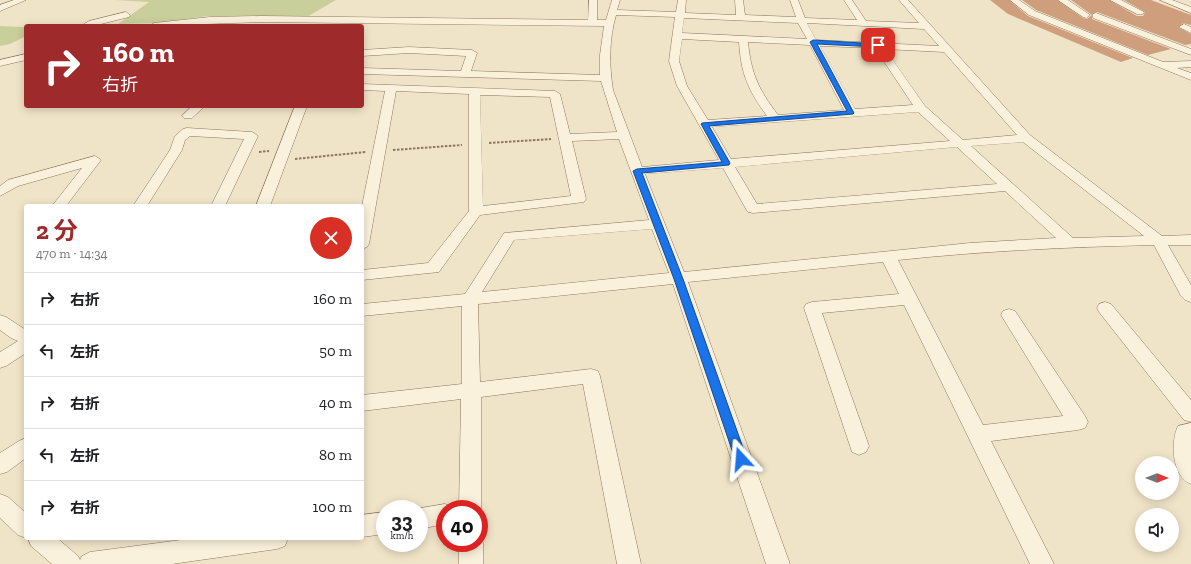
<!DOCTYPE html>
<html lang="ja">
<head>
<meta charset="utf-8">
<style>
  body { margin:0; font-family:"Zilla Slab","Noto Sans JP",serif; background:#f6f6f6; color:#202124; height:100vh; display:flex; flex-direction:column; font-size:15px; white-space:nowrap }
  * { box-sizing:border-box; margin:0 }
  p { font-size:13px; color:#757577 }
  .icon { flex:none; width:22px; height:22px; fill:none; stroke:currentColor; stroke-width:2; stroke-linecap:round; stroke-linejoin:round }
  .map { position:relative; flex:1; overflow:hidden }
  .side { position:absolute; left:24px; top:204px; width:340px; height:336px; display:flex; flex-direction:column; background:#fff; border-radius:4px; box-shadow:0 2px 10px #0003 }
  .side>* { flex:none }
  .hud { position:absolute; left:24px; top:24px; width:340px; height:84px; border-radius:4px; box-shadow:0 2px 10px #0003; background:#9e2a2b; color:#fff; overflow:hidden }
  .needle { width:26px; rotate:90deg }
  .tools { position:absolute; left:1135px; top:456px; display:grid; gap:8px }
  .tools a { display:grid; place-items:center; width:44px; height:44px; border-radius:50%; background:#fff; box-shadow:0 2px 10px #0003; font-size:20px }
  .speed { position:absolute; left:376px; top:500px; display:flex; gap:8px; font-size:20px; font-weight:700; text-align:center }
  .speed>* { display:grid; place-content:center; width:52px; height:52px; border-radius:50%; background:#fff; box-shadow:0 2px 10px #0003; line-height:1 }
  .speed small { font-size:10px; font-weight:400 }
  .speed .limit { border:6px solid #d22; background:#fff; color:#111 }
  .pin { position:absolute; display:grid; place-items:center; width:34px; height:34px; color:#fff; margin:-17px; border-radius:8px; box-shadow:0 2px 6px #0006 }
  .me { position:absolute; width:44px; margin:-22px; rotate:341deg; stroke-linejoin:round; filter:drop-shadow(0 0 3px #0008) }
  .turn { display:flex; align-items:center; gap:14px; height:84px; padding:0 12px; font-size:18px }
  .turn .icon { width:52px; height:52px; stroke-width:2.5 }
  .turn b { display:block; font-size:28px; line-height:34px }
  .round { display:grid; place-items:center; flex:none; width:42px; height:42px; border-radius:21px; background:#f6f6f6 }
  .headline { display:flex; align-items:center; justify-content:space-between; height:68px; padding:0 12px }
  h1 { font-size:24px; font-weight:700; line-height:30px; color:#9e2a2b }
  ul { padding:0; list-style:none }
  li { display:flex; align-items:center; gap:12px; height:52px; padding:0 12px; border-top:1px solid #e0e0e0 }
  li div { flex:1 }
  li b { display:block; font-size:15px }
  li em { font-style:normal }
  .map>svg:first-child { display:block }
  .green { fill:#c9cf9b }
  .building { fill:#cf9f7d }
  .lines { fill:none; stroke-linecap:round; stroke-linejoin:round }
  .minor-casing { stroke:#8d765c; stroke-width:1 }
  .path { stroke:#8d765c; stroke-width:2; stroke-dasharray:2.5 1.5; stroke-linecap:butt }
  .minor { fill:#faf1dc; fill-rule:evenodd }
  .route { fill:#1a73e8; stroke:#114b97 }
</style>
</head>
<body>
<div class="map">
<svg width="1191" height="564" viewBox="0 0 1191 564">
  <rect width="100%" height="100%" fill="#f0e4c8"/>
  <path class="green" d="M115,0H336L305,18L208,16L157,23L118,24L149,2Z
    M0,26L24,27L26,28V36L10,44L0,46Z"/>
  <path class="building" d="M990,0H1009L1028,16L1133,58L1121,62L1008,14Z
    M1022,0H1057L1083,18L1087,19L1092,15V19L1171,49L1148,55L1036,10Z
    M1071,0H1109L1137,16H1143L1145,12L1124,0H1151L1191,15V25L1183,23L1178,27L1191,34V44L1185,45L1097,12L1093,13L1092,15Z"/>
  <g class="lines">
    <defs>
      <path id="minor" d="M14,0H26L0,11V5Z
        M589,0H597V20H606L612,0H620L617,10L676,12L678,0H686L685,13L736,15L735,0H743L745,15L796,17L790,0H798L805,18L857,20L844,0H852L866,21L919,23L899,0H908L1030,135L1162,236L1191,235V245H1168L1191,285V302L1185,300L1181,296L1154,245C1068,247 983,251 898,260L983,425L1063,416L1001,315L1003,311L1009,309L1015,311L1085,416L1088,422L1085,428L1078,430L991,441L1054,564H1030L904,305L822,313L869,446L866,452L859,455L852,452L804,308L806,304L812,302L899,294L883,262L688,282L790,564H766L673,284L478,304L480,382L591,369L598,371L600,376L641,564H617L583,384L481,397V509L479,514V509H459L461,399L362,411V395L462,384V306L362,316V304L465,294L504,233L649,220L619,139L572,141L586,199L584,202L480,215L439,272L362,280V270L428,263L469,211V94L396,91L369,244L367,247L362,249V206L385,91L362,90V84L555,91L560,94L570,134L617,132L601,81L362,74V68L461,71L466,56L409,53L362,56V50L409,47L472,50L477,53L471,71L600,75V55L604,26L261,22L149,26L154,23L210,17L261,16L588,20ZM616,15L675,17L669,61L677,86L719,160L642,167L613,90C609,64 609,40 616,15ZM684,18L798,23L807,39L682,33ZM807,23L924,29L939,46L816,40ZM682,39L739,42C741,74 748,90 767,116L708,120L687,86L679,61ZM748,42L810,45L844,110L778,115C759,90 751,74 748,42ZM820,46L875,48L913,105L855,109ZM885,49L944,52L1017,135L963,140L925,106ZM480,95L550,97L571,196L483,206ZM918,112L950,141L731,159L712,127ZM1023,142L1144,236L1073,238L971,146ZM957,147L997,184L757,204L735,167ZM723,168L746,209L748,212L753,213L1005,191L1056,238L970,243L684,272L645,174ZM652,229L669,273L482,292L514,240Z
        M1010,0H1019L1035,11L1163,62L1191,61V67L1177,68L1191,73V80L1029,15Z
        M1058,0H1068L1090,15L1086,18L1083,17Z
        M1110,0H1121L1144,12L1143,14H1137Z
        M1160,0H1172L1191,7V13Z
        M126,12L130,15L129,17L93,26H81L89,21Z
        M1096,13L1191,49V55L1093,18V14Z
        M1184,24L1191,27V33L1179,27Z
        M26,54V60L0,66V60Z
        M192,106H205L192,118H184L182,116Z
        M295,106H307L270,206H256Z
        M187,128L252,132L258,136L225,206H211L244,139L190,136L185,140L182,150L147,206H133L170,150L175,136L183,129Z
        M95,156L101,160L66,206H52L82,168L18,186L0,196V186L8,180Z
        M1105,302L1111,304L1191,400V422L1184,420L1099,312L1097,308L1099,304Z
        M0,315L6,317L26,330V353L6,366L0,368V352L18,341L11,338L0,330Z
        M1191,423V484C1172,477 1170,442 1178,426Z
        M26,438V458L7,472L0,474V453L19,441Z
        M0,494L8,497L26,513V538L18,535L0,518Z
        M445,504L453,507L454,509H445V524L419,529V509H415Z
        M385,512V534L362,537V515Z
        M479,535L483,543V564H459V543H479Z
        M28,538H57L78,556L80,560L82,556L90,552L196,538H288L285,546L277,549L172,564H52L31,546Z"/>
    </defs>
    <use href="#minor" class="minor-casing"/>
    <path class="path" d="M489,143L551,139
      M393,150L462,145
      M259,152L269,151
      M295,159L366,152"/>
    <use href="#minor" class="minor"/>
  </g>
  <path class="route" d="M813,40L878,44L880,45L878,47L817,44L854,113L853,114L709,126L730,163L729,165L642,173L683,279L747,459L746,463L741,464L737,463L735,459L674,279L633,171L637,169L722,162L701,124L702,123L847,111L810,42Z"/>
</svg>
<div class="tools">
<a><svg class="needle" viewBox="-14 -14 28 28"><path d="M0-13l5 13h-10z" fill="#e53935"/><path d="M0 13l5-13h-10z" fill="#757577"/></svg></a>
<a><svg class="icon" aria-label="sound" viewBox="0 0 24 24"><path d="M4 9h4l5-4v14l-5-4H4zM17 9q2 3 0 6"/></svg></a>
</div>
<div class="speed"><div>33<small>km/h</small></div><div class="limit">40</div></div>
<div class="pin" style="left:878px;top:45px;background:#d93025"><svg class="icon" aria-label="arrive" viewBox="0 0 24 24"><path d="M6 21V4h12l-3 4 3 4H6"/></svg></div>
<svg class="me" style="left:741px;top:459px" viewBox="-20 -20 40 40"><path d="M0-17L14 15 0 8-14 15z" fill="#1a73e8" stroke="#fff" stroke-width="4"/></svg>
<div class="hud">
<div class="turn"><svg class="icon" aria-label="right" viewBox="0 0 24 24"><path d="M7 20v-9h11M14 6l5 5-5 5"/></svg><div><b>160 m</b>右折</div></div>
</div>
<section class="side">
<div class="headline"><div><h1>2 分</h1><p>470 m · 14:34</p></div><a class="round" style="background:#d93025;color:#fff"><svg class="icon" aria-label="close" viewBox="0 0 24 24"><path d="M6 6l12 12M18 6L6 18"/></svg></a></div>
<ul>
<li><svg class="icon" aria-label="right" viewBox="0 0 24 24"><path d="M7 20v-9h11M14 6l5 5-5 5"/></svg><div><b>右折</b></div><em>160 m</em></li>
<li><svg class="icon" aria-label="left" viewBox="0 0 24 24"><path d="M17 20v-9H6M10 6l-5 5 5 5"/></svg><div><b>左折</b></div><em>50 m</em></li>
<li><svg class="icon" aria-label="right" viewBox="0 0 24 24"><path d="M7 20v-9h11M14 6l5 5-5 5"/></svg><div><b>右折</b></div><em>40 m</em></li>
<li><svg class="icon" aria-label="left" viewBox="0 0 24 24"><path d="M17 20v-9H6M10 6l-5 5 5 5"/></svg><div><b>左折</b></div><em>80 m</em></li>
<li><svg class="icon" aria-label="right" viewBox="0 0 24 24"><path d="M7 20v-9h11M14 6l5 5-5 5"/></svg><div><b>右折</b></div><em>100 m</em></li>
</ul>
</section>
</div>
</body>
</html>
